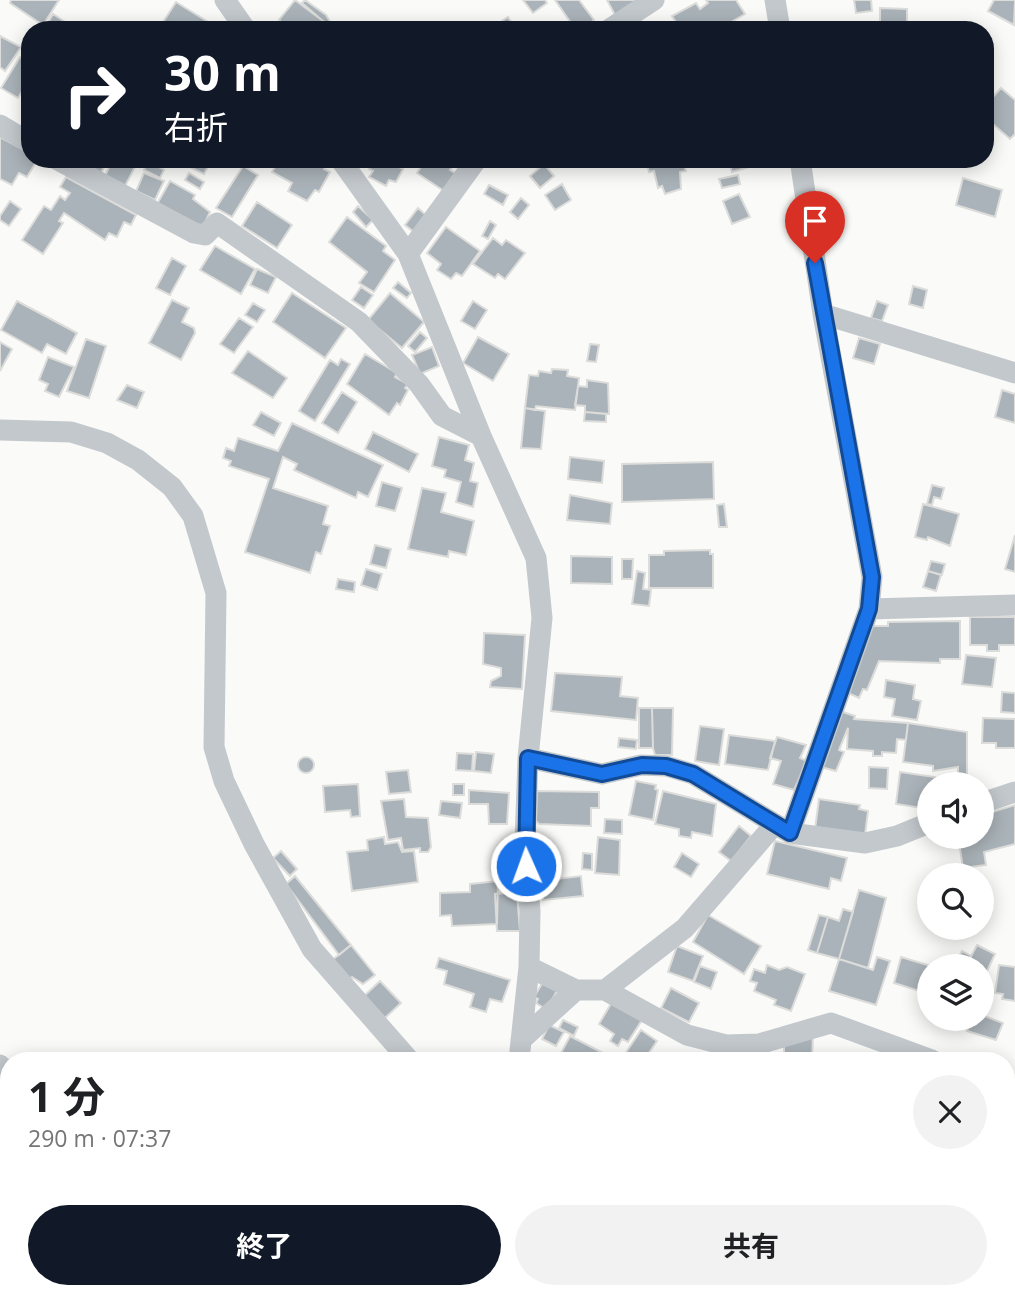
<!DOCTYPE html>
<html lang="ja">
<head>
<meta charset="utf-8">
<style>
  body { margin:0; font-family:"Open Sans","Noto Sans JP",sans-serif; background:#f2f2f2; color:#202124; height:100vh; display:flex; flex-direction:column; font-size:26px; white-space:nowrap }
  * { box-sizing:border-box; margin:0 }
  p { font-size:23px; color:#757577 }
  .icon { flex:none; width:38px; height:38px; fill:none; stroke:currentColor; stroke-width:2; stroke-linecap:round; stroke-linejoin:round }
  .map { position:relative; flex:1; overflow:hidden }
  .drawer { position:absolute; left:0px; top:1052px; width:1015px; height:247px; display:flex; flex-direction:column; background:#fff; border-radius:28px 28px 0 0; box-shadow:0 4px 18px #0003 }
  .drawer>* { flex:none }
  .guide { position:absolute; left:21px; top:21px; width:973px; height:147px; border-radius:28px; box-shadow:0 4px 18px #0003; background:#111827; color:#fff; overflow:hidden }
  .fabs { position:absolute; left:917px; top:772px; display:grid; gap:14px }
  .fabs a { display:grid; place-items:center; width:77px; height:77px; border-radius:50%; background:#fff; box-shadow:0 4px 18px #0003; font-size:35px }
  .pin { position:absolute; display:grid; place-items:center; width:60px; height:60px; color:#fff; margin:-72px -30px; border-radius:50% 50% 50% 0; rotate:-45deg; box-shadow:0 0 7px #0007 }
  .pin .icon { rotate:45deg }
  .me { position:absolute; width:77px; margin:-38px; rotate:358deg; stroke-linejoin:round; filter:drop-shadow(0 0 5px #0008) }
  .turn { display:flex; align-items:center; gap:24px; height:147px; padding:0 28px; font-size:32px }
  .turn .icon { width:91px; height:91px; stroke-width:2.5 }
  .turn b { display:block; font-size:49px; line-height:60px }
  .round { display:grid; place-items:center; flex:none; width:74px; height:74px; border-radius:37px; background:#f2f2f2 }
  .headline { display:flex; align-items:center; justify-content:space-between; height:119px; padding:0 28px }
  h1 { font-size:42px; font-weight:700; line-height:52px }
  .primary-button { display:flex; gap:14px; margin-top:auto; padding:14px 28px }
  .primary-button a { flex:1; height:80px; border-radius:42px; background:#111827; color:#fff; font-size:28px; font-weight:700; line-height:80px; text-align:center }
  .primary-button a+a { background:#f2f2f2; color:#202124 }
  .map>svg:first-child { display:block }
  .building { fill:#aab3b9; stroke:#dcdcda; stroke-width:2 }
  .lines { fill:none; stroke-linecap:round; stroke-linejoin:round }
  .minor { stroke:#c3c8cc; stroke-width:21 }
  .route-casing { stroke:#114b97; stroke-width:18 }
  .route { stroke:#1a73e8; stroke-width:12 }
</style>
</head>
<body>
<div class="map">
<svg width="1015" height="1298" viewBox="0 0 1015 1298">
  <rect width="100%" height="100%" fill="#fafaf8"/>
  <path class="building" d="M11,0H59L43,25L10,3Z
    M295,0L323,21L315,30H290L279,20Z
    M305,0L326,15L335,30H315L323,21L302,3Z
    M523,0H545L547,3L533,13Z
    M555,0H579L594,20L587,26L589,30H576Z
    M607,0H639L615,15Z
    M706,0H736L745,14L717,30H681L672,16L696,3L700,9L708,3Z
    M854,0H871L872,11L856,13Z
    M994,0H1015L1014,25L988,11Z
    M176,2L221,30H158Z
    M880,8L907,9V30H880Z
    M53,14L68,24L65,30H44Z
    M508,17L516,30H489Z
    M0,36L21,47L5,71L0,67Z
    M20,57L30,62V78L18,98L1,88Z
    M1001,88L1015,100V134L1010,139L985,117V106Z
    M0,137L30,153V159H38L27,177L19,173L12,185L0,179Z
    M77,159H108L101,173Z
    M113,159H124L136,165L125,186L105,176Z
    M173,159H212L204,174Z
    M280,159H324L328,162L324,169L330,172L319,192L315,190L307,201L288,191L292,183L272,172Z
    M374,159H403L399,167L403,169L396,182L389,180L386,186L369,177L373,171L369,169Z
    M426,159H441L452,167L450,170L455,173L444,191L417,173Z
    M646,159H682L686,171L680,172L681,189L665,194L662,186L658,188L654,171L649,172Z
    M728,159H787L773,164L772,160L732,172Z
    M148,161L164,170L160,178L144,170Z
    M544,164L554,176L540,188L530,176Z
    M243,166L258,175L232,217L216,208Z
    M144,173L164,181L155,200L136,191Z
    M189,173L204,182L200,189L185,180Z
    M738,175L740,184L722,188L719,179Z
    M66,177L136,215L131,225L124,222L117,237L109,233L105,240L64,213L59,221L63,223L43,254L22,240L44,206L51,210L60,196L65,200L70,193L60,187Z
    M963,178L1002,190L995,217L956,205Z
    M170,181L195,195L193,199L210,212L203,227L157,204Z
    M562,184L571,200L555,210L545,195Z
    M489,185L508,195L503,205L484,194Z
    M739,194L750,217L732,224L723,201Z
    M521,198L529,205L518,219L510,212Z
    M10,201L21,209L9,226L0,220V216Z
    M257,202L292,225L277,248L242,226Z
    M358,206L373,220L366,227L353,212Z
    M418,208L427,216L414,232L405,225Z
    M347,217L386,246L383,251L395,260L374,292L359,283L367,272L329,242Z
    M490,221L496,225L488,239L482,236Z
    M446,227L480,251L462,276L456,273L451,279L437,270L441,264L427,253Z
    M493,238L502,245L506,240L525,253L505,279L498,274L495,278L473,264Z
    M215,246L255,269L241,294L200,270Z
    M172,258L186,266L170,295L156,288Z
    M257,269L276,277L268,293L250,285Z
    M398,282L411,293L407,298L393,288Z
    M913,286L927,290L923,308L909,304Z
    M361,287L373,295L364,308L352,300Z
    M292,293L346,328L325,358L273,322Z
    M390,293L424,322L402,348L368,320Z
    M172,300L189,308L182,322L194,328L195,333L181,360L149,343Z
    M17,301L77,333L66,354L47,344L42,353L1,330Z
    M473,301L487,310L475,329L461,321Z
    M877,301L888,305L882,321L871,318Z
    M253,303L265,310L257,322L245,315Z
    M239,318L253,327L234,353L220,344Z
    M420,332L427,338L415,352L408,346Z
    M478,337L509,354L493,381L463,363Z
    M859,338L880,344L874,364L853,358Z
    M86,339L106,346L89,398L67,391Z
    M0,342L12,349L0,371Z
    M590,344L599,345L596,362L587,361Z
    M432,347L439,366L420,374L412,355Z
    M248,351L287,378L273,398L232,373Z
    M365,354L397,373L395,377L408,384L405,388L408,390L400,405L397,403L389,415L347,384Z
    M48,357L74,367L59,397L45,391L48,384L39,380Z
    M341,359L350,364L315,421L299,411L330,360L338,365Z
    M552,369L568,370L567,376L579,378L575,410L536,406L535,410L525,408L529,375L538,376L539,371L551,373Z
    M587,380L608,383L609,414L585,412V406L575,405L578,386L587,387Z
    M127,385L144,392L137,408L117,400Z
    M1002,390L1015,394V423L995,417Z
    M342,392L357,402L338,433L322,423Z
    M525,408L545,411L541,449L521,448Z
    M261,412L281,423L274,436L253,425Z
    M585,412L606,414V422L584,421Z
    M292,423L383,465L368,497L358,492L356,498L294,470L297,464L283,457L273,488L328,506L323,524L330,526L321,554L316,552L310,573L245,552L269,479L229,466L231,461L223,458L226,448L234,451L238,438L278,451Z
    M373,432L418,454L409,472L365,449Z
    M439,437L469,445L465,460L474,463L470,481L478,483L473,507L456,502L461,482L444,477L446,470L432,466Z
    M570,457L604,461L602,483L568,479Z
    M713,462L714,499L622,502V464Z
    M382,482L402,488L395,511L376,506Z
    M932,485L944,488L941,499L934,497L932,505L927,504Z
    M422,488L446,493L441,512L474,521L466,555L449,551L448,557L408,549Z
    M570,495L612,503L610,524L567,520Z
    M724,504L727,527H719L717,505Z
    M923,504L959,514L950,546L928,537L927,540L915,537Z
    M1015,535V572L1005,569Z
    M375,545L391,549L386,568L370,564Z
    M710,550V554H713V588H649V555H664V551Z
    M571,556L612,557V584L571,583Z
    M622,559H633L632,579H622Z
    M931,561L945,564L942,575L928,571Z
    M366,569L382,574L377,590L361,585Z
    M637,571L645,573L643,589L651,590L649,606L632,604Z
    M928,571L941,575L936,591L923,587Z
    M338,579L355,582L354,592L336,589Z
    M970,617H1015V645H999V651H987V645H970Z
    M960,621V659H940V663L879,661L867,690L863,689L859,698L848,693L871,626H888V622Z
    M484,633L525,635L522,689L490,687L491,681L501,676V668L483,664Z
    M966,655L996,658L992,687L962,684Z
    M555,673L622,677L620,696L638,698L636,720L551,711Z
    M886,680L915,685L913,699L921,701L917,720L892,716L895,699L884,697Z
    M1002,692L1015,693V713L1001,712Z
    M639,708H652L653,748H639Z
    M652,708H673L672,755H655L653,748Z
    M840,711L855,716L854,719L908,723L906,740L897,739L896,753L882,752V756H873V751L847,749L848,728L839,750L844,752L836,771L821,767Z
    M983,718L1015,719V748H996V743H982Z
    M908,723L967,732V782H958V767L933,771V766L903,762Z
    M700,726L724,729L719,765L695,761Z
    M729,735L775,741L768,770L725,764Z
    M777,737L806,745L800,758L807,761L794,790L773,784L781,761L770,758Z
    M619,738L637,740L636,749L618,747Z
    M476,752L494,754L491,773L474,771Z
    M457,753L473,754L472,771L456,770Z
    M298 765a8 8 0 1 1 16 0a8 8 0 1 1-16 0Z
    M869,767L888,768L887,789L869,788Z
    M408,770L411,792L389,794L386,772Z
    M900,772L935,777L934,784H929V809L896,804Z
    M636,781L656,785L655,789L658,790L653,820L629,815Z
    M358,784L360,816L351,817L350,810L325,812L323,786Z
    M453,784H464V795H453Z
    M469,790L509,793L507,824H489L488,804H469Z
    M537,791L599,792V808H591V826L539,824L536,821Z
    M663,791L716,804L712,836L692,832L691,838L679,836V829L655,824Z
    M404,799L406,817L428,818L431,847L428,852H420V848L403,850L401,838L388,840L381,801Z
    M819,799L860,805L859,809L868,811L865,835L815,829Z
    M441,801L462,803L460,818L439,815Z
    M1015,805V844L984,852L986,865L963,868L958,836H982V815Z
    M605,819L622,820V834L604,833Z
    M739,826L751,836L731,861L719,852Z
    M384,837L385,844L398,842L402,852L414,851L418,882L352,891L347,852L368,850L367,840Z
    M598,837L620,840L619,875L595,873Z
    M775,841L847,858L841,881L831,878L829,889L767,874Z
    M281,851L297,869L290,876L273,858Z
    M583,853L592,854V870L582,869Z
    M682,853L699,864L691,877L674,867Z
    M295,876L351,945L339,955L286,884Z
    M581,876L583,896L543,900L540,881Z
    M498,881L497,924L452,926L451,915L440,916V893L470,892V884Z
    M859,890L886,898L868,968L839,959Z
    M517,893L520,931H497L495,894Z
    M843,909L853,912L839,959L817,953L828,917L839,921Z
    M708,915L761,946L744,974L693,942Z
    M819,915L828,917L817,953L808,950Z
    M351,945L375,975L363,984L352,977L349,980L331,961Z
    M977,945L995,954L982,982V966H966Z
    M677,946L703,956L693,981L668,972Z
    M962,951L971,956L966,966L956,963Z
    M877,957L890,961L876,1005L829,991L839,959L873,970Z
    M901,957L931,966L929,994L894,983Z
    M439,958L510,980L502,1002L490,999L486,1012L470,1007L474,994L444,984L447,971L436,968Z
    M767,965L779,970L787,967L805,974L791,1011L774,1005L776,1000L754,991L757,983L750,981L754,969L765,973Z
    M999,965L1015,967V1001L1002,999L1003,994L995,993Z
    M700,966L717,972L711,989L694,982Z
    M380,981L401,1003L385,1018L364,996Z
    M543,982L557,991L548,1006L544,1008L536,1003L538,999L534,997Z
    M671,988L699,1003L689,1022L661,1008Z
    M612,1002L642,1020L628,1042L622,1039L618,1046L610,1041L614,1034L599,1024Z
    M982,1015L1003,1023L996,1040L967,1031L972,1018H982Z
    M563,1020L578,1027L574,1036L559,1028Z
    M549,1025L564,1032L556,1046L542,1039Z
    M641,1030L657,1041L644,1060H621Z
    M813,1034L812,1060L784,1059V1043Z
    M570,1036L605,1054L602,1060L558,1059Z
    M1006,1117L1015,1118L1011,1142L1006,1140Z
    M815,1290H830L841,1298H808Z
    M967,1290L968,1298H947L946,1293Z"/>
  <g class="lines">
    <path class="minor" d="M225,0L246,30
      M775,0L780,30
      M608,30L654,0
      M0,125L30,143
      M56,159L194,233L205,235L217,223L359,322L419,384L442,416L481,436
      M340,159L408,254L481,436L536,558L542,618L528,758L525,843L530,912L529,967L519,1060
      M408,254L477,159
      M823,314L1015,373
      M0,430L71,432L107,443L138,460L172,487L193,516L216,593L214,747L224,781L254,844L312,949L409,1060
      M869,609L1015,605
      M528,758L602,774L641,765L666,766L693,774L790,833L865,843L897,836L929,823
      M982,803L1015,792
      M790,833L869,609L872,577L823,314L800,159
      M529,967L576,990H605L687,1035L726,1045L759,1044L831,1023L932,1060
      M605,990L685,928L775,824
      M521,1040L576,990
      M0,1065L9,1078
      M1006,1089L1015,1096
      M0,1144L9,1138
      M152,1290L158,1298
      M547,1290L550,1298
      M723,1290L732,1298
      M377,1298L389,1290"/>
  </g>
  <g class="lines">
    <defs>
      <path id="route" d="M526,866L528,758L602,774L642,765L666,766L693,774L790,833L869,609L872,577L815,263"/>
    </defs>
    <use href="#route" class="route-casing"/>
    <use href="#route" class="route"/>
  </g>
</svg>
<div class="fabs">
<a><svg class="icon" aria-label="sound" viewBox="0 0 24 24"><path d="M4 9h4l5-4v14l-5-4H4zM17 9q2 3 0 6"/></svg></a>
<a><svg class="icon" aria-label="search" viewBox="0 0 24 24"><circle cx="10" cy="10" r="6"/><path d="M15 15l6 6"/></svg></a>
<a><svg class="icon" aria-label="layers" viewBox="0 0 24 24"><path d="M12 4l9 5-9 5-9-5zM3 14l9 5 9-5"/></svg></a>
</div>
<div class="pin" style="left:815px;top:263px;background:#d93025"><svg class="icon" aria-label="arrive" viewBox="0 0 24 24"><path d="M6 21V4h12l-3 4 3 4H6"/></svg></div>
<svg class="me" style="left:526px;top:866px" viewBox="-20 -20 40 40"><circle r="17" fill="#1a73e8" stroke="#fff" stroke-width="3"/><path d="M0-11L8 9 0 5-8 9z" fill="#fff"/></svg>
<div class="guide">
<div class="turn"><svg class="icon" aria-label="right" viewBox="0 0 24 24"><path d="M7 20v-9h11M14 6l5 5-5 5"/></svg><div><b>30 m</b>右折</div></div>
</div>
<section class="drawer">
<div class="headline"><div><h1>1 分</h1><p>290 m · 07:37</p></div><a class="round"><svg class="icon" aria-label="close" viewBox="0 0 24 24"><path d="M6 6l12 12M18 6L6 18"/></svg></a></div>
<div class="primary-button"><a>終了</a><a>共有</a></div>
</section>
</div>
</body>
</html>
